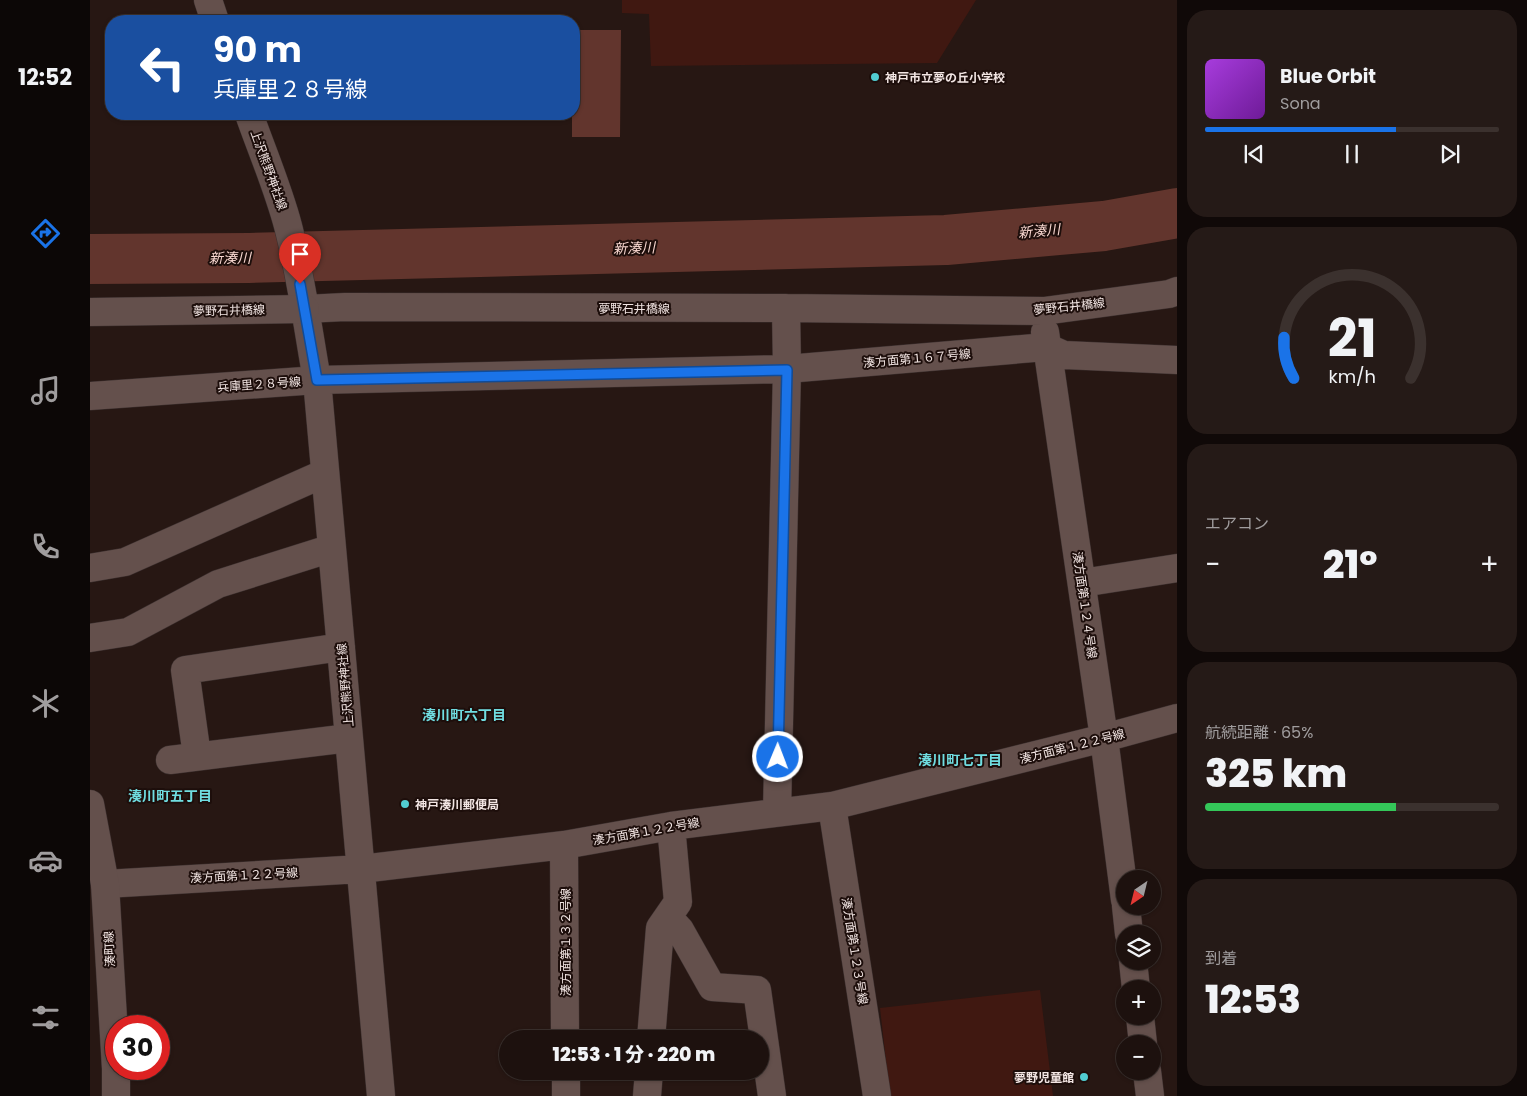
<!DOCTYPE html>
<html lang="ja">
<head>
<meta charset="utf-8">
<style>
  :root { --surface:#1d110e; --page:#251a17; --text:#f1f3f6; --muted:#a09d9e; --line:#3b312e; --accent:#1a73e8 }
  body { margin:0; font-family:Poppins,"Noto Sans JP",sans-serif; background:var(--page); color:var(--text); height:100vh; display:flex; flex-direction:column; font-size:19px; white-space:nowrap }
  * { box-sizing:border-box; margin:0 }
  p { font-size:16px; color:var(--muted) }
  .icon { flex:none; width:28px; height:28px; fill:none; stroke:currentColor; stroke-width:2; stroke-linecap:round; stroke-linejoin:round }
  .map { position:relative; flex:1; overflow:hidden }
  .details { display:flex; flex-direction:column; gap:10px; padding:10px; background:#100908; width:350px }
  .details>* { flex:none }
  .top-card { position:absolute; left:15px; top:15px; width:475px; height:105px; border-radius:20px; box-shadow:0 1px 4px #0004,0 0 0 1px var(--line); background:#1a4fa0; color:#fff; overflow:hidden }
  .needle { width:32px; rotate:215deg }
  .controls { position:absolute; left:1026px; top:870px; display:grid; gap:10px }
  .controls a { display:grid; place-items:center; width:45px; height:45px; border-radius:50%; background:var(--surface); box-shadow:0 1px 4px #0004,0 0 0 1px var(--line); font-size:25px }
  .speed { position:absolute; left:15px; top:1015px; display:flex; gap:10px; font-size:25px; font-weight:700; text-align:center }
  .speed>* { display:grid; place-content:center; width:65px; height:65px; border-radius:50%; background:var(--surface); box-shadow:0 1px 4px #0004,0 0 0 1px var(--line); line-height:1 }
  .speed .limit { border:8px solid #d22; background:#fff; color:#111 }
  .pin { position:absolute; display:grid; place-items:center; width:42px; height:42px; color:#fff; margin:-51px -21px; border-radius:50% 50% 50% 0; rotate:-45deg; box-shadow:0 0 5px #0007 }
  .pin .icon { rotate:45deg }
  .me { position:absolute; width:55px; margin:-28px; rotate:1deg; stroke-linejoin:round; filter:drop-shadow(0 0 4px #0008) }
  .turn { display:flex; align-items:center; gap:18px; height:105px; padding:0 25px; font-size:22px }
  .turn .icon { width:65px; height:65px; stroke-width:2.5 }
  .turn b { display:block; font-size:35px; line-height:42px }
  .big { font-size:38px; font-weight:800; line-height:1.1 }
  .details .tile { flex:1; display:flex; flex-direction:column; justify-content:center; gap:8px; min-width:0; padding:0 18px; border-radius:20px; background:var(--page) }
  .details .dial { align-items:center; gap:0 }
  .dial svg { height:130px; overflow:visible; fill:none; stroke:var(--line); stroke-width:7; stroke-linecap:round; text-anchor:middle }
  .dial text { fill:var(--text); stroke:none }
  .song { display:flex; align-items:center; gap:15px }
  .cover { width:60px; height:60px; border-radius:8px; background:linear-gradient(135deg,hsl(280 70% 55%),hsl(280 70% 35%)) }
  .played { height:5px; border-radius:2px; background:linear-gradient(90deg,var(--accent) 65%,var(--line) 65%) }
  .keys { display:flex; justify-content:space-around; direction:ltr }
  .heat { display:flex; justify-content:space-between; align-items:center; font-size:28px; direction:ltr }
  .charge { height:8px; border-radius:4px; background:linear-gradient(90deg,#34c759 65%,var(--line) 0) }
  .trip { position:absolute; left:409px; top:1030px; width:270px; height:50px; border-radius:25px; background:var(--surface); box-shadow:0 1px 4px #0004,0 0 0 1px var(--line); font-weight:800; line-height:50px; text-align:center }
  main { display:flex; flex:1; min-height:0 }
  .dock { display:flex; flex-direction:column; width:90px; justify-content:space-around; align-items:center; background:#0c0706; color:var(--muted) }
  .dock .icon { width:35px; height:35px }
  .dock .on { color:var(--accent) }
  .dock b { font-size:22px; color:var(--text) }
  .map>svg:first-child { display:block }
  .green { fill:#401811 }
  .water { fill:#62352d }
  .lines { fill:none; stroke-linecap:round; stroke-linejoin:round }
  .river { stroke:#62352d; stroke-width:50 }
  .minor-casing { stroke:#3c302f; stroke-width:29 }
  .tertiary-casing { stroke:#3c302f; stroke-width:29 }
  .minor { stroke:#64504c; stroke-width:28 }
  .tertiary { stroke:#64504c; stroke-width:28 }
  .route-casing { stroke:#114b97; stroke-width:12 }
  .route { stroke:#1a73e8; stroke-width:9 }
  .poi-dot { fill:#51ccd1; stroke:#1d0e0b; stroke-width:2 }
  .labels { text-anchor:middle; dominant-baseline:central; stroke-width:4; stroke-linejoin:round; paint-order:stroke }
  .poi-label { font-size:12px; font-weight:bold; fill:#f2e5e3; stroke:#1d0e0b; text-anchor:start }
  .street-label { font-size:12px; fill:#f2e5e3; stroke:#1d0e0b }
  .water-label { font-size:14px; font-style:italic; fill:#f8d7d0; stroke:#1d0e0b }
  .neighbourhood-label { font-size:14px; font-weight:bold; fill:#70dde1; stroke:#1d0e0b }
</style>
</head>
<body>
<main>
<nav class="dock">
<b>12:52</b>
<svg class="icon on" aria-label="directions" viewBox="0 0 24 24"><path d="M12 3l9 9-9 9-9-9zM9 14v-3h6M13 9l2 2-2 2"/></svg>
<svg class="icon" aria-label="music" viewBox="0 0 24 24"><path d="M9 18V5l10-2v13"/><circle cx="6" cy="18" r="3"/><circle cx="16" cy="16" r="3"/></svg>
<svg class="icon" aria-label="phone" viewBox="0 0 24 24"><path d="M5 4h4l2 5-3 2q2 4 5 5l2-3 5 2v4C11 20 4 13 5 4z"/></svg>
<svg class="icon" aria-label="climate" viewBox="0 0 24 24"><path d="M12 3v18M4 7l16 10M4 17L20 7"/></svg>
<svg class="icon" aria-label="car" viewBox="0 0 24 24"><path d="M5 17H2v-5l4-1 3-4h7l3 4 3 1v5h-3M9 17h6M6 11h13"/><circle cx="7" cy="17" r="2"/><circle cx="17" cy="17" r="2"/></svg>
<svg class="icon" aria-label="filters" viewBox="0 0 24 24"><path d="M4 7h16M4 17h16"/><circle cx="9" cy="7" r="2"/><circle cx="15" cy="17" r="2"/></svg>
</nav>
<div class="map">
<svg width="1087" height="1096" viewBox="0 0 1087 1096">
  <rect width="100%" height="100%" fill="#271713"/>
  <!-- green -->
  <path class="green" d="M532,0H886L847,63L561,66L559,14L532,13Z
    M950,990L963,1096H800L790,1008Z"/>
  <!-- water -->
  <path class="water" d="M484,30H531L530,137H482V114H484Z"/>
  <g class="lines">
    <!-- river -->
    <path class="river" d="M0,259L159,258L856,240L1014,226L1087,213"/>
    <defs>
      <path id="minor" d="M118,0L125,21
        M159,114C172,151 188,188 198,226C211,276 218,329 227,380L291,1096
        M215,309L255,307L696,308L954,311L1079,294L1087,291
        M955,332L1014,738L1035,900
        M0,396L227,380L697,369L956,347L974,355L1087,360
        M0,568L35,562L235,473
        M992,583L1087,568
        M0,638L38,632L128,584L242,548
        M107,756L95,670L251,647
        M80,760L259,738
        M742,806L787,1096
        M687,812L697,369L696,308
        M474,845L475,1039
        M15,884L271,869L474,845L581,826L742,806L1014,738L1087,718
        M1036,906L1039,934
        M578,917L590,930L622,987L667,990L682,1096
        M1043,961L1046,989
        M1050,1016L1053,1044
        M561,1039L570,928L588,902L581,826
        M476,1071V1096
        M1057,1071L1060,1096
        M557,1096L559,1071"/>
      <path id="tertiary" d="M0,312L215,309
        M0,804L15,884L26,1069V1096"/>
    </defs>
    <!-- minor casing -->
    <use href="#minor" class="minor-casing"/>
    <!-- tertiary casing -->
    <use href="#tertiary" class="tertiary-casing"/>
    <!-- minor -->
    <use href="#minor" class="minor"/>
    <!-- tertiary -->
    <use href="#tertiary" class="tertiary"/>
  </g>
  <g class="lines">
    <defs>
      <path id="route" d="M210,284L227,380L697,370L688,757"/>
    </defs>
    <!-- route casing -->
    <use href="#route" class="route-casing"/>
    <!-- route -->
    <use href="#route" class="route"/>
  </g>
  <!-- markers -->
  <g class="poi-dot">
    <circle cx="785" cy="77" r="5"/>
    <circle cx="315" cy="804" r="5"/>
    <circle cx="994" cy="1077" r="5"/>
  </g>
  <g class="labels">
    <!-- poi labels -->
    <g class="poi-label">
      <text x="795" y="77">神戸市立夢の丘小学校</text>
      <text x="325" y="804">神戸湊川郵便局</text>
      <text x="984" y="1077" text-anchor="end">夢野児童館</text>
    </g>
    <!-- street labels -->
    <g class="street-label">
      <text transform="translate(179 170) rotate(70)">上沢熊野神社線</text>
      <text transform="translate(979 306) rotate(-6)">夢野石井橋線</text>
      <text x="544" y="308">夢野石井橋線</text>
      <text transform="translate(139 310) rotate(-1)">夢野石井橋線</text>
      <text transform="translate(827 358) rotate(-5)">湊方面第１６７号線</text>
      <text transform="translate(169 384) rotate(-4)">兵庫里２８号線</text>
      <text transform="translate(995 605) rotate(82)">湊方面第１２４号線</text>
      <text transform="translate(255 685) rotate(-95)">上沢熊野神社線</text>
      <text transform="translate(982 746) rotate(-14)">湊方面第１２２号線</text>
      <text transform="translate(556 831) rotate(-10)">湊方面第１２２号線</text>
      <text transform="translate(154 875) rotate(-3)">湊方面第１２２号線</text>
      <text transform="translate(475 942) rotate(-90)">湊方面第１３２号線</text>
      <text transform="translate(19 949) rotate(-93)">湊町線</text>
      <text transform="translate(765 951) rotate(81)">湊方面第１２３号線</text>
    </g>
    <!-- water labels -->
    <g class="water-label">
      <text transform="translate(949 231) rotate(-5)">新湊川</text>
      <text transform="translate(544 248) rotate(-2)">新湊川</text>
      <text transform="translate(140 258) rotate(-1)">新湊川</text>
    </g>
    <!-- neighbourhood labels -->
    <g class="neighbourhood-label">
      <text x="374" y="715">湊川町六丁目</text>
      <text x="870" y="760">湊川町七丁目</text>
      <text x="80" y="796">湊川町五丁目</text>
    </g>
  </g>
</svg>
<div class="controls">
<a><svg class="needle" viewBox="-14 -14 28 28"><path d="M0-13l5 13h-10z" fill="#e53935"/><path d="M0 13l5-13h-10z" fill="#a09d9e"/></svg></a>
<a><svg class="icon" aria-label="layers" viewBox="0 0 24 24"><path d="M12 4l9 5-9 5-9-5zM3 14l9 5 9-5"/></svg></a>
<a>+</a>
<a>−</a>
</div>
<div class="speed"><div class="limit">30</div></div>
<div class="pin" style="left:210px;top:284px;background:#d93025"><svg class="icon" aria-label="arrive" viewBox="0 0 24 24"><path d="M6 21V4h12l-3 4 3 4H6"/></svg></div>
<svg class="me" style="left:688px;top:757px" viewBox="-20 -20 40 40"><circle r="17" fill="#1a73e8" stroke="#fff" stroke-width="3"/><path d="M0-11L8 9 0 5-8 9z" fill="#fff"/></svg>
<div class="trip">12:53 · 1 分 · 220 m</div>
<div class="top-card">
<div class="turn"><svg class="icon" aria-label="left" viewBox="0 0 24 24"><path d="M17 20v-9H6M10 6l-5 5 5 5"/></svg><div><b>90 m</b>兵庫里２８号線</div></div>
</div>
</div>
<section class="details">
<div class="tile">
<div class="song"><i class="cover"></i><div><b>Blue Orbit</b><p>Sona</p></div></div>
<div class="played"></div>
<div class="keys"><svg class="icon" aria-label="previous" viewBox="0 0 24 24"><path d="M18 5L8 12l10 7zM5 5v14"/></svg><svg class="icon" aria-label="pause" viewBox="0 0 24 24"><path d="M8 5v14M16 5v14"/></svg><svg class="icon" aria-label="next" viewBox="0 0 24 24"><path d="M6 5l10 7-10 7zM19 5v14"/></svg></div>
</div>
<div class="tile dial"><svg viewBox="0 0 100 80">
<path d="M14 69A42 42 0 1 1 86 69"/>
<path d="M14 69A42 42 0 0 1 8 44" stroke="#1a73e8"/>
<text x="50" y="56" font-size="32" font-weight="700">21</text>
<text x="50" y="72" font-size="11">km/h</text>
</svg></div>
<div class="tile"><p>エアコン</p>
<div class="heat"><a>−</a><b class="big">21°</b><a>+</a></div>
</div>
<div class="tile"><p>航続距離 · 65%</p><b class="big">325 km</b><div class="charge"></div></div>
<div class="tile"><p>到着</p><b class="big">12:53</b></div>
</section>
</main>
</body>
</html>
